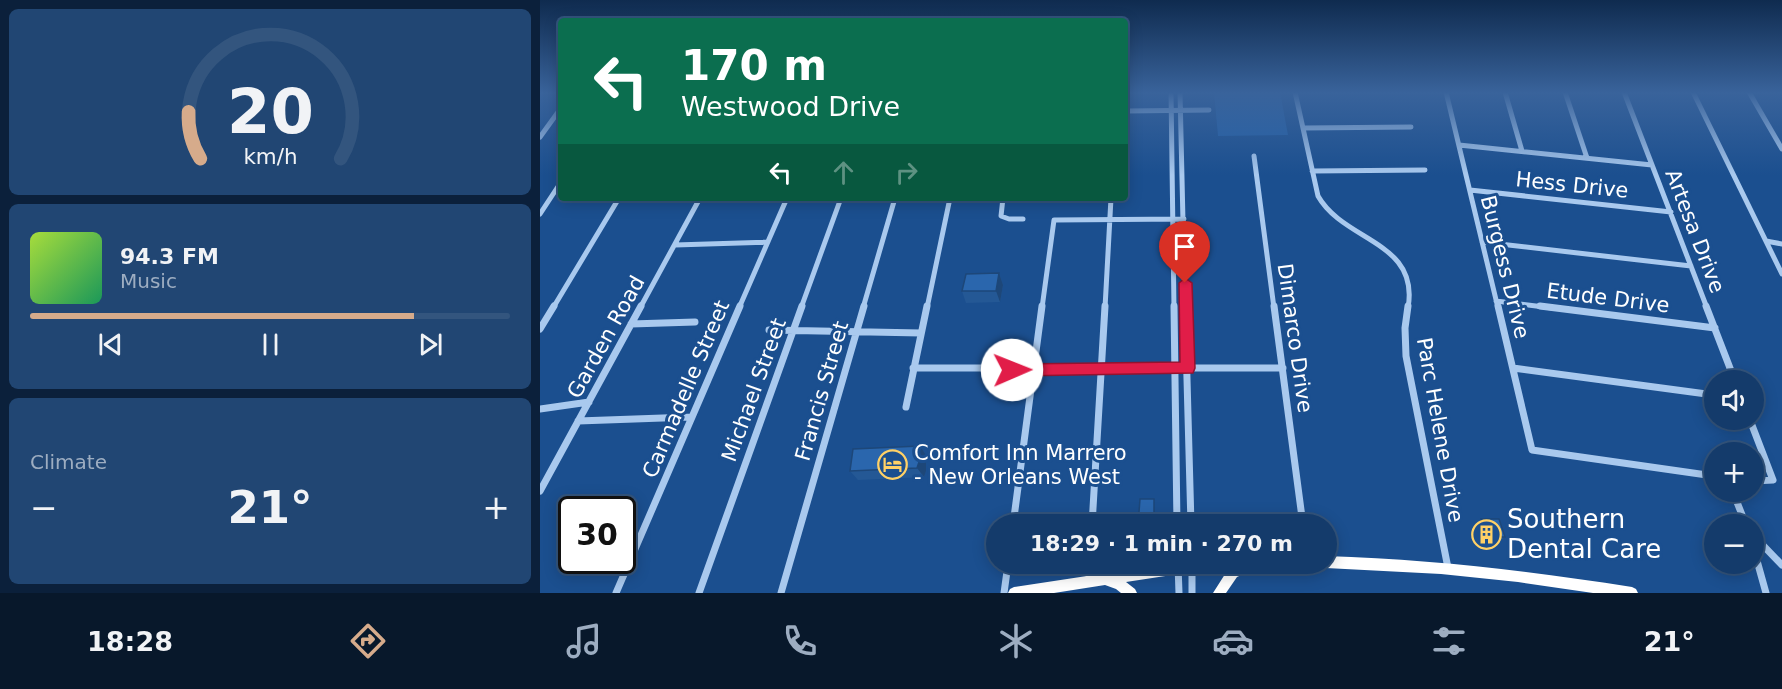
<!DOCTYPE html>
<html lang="en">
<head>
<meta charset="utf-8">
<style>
  :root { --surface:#143b6b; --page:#214673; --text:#f1f3f6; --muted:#9dadc1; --line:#33557e; --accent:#d6ab8b }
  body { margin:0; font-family:"DejaVu Sans",sans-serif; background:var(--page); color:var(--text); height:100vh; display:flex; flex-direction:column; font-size:22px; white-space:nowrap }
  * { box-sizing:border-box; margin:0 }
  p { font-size:20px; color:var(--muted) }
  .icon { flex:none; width:33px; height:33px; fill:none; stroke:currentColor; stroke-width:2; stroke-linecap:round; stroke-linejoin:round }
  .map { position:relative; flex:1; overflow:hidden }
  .sheet { display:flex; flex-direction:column; gap:9px; padding:9px; background:#0b203b; width:540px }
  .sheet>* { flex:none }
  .banner { position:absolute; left:18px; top:18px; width:570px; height:183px; border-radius:6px; box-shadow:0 3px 15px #0003,0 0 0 2px var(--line); background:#0b6e4f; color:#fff; overflow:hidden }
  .controls { position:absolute; left:1164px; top:370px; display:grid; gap:12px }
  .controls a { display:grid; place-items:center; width:60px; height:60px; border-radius:50%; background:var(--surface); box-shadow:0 3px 15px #0003,0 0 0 2px var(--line); font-size:30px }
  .speed { position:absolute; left:18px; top:496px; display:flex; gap:12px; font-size:30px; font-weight:700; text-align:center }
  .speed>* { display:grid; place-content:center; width:78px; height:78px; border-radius:50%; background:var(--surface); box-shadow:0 3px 15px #0003,0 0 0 2px var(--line); line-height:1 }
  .speed .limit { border:3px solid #111; border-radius:9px; background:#fff; color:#111 }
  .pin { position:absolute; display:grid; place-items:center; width:51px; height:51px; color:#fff; margin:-62px -26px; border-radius:50% 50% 50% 0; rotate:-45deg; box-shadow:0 0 6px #0007 }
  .pin .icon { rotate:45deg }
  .me { position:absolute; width:66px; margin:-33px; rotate:89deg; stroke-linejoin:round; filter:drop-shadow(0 0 4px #0008) }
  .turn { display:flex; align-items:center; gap:21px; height:126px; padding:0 24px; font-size:27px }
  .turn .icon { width:78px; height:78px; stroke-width:2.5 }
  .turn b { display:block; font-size:42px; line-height:51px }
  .lanes { display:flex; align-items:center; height:57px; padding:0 24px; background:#0003; justify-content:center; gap:30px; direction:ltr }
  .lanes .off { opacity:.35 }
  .big { font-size:45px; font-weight:600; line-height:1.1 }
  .sheet .widget { flex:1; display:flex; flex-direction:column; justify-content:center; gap:9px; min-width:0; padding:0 21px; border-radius:9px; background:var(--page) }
  .sheet .dial { align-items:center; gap:0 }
  .dial svg { height:156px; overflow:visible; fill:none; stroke:var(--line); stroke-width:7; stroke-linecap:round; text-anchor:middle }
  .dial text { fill:var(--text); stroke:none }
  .song { display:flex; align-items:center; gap:18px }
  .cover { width:72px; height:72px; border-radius:9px; background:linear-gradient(135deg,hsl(80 70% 55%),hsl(150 70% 35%)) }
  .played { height:6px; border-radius:3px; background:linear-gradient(90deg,var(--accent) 80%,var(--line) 80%) }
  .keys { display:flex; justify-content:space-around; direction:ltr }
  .heat { display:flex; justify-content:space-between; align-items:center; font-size:33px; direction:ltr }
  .trip { position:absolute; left:446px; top:514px; width:351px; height:60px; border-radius:30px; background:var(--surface); box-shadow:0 3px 15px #0003,0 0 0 2px var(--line); font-weight:600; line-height:60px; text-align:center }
  .tabs { display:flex; height:96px; justify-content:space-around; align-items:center; background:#08182b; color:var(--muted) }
  .tabs .icon { width:42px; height:42px }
  .tabs .current { color:var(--accent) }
  .tabs b { font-size:27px; color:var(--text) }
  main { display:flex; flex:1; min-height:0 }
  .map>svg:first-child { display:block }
  .green { fill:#2461a8 }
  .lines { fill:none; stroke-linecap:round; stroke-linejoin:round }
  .minor-far1 { stroke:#a9c9ee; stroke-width:5 }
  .minor { stroke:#a9c9ee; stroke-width:7 }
  .highway { fill:#fff; fill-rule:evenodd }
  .wall { fill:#245895 }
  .shaded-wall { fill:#1d4779 }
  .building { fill:#2a66ad; stroke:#1d4779; stroke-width:1.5 }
  .route { fill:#e11d48; stroke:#92132f; stroke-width:1.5 }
  .labels { text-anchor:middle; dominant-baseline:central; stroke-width:6; stroke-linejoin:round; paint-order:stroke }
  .street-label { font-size:21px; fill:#fff; stroke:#1b4f8f }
  .poi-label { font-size:21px; fill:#fff; stroke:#1b4f8f; text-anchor:start }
  .near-poi-label { font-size:26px; fill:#fff; stroke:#1b4f8f; text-anchor:start }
</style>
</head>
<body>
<main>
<section class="sheet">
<div class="widget dial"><svg viewBox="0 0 100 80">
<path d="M14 69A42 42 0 1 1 86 69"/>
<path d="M14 69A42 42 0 0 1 8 45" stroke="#d6ab8b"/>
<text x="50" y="56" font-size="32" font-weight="700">20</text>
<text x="50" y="72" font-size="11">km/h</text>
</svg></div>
<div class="widget">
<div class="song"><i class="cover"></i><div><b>94.3 FM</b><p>Music</p></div></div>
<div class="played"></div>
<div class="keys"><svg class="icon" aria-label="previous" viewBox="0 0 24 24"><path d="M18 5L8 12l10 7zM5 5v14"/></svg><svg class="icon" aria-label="pause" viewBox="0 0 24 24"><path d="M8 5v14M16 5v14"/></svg><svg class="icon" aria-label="next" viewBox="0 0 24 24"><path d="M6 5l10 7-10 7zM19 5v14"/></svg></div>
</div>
<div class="widget"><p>Climate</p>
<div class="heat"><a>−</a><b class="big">21°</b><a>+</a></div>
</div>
</section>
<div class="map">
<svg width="1242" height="593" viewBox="0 0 1242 593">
  <rect width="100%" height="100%" fill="#1b4f8f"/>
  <!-- green -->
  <path class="green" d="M674,92H740L748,135L678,136Z"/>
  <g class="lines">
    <!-- minor-far1 -->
    <path class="minor-far1" d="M631,92L634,308
      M640,92L645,308
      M755,92L778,196C804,242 880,241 868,308
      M906,92L958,308
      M965,92L982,151
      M1025,92L1047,158
      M1084,92L1167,308
      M1153,92L1242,274
      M1209,92L1242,149
      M585,111L669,110
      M763,128L871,127
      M0,137L21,108
      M919,145L1112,165
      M714,156L734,308
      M772,171L885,170
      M930,190L1131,212
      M463,198L461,216L469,219H483
      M0,214L21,182
      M1226,241L1242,244
      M942,242L1151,266
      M135,245L228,242
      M956,301L1012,308
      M13,308L79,198
      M100,308L160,198
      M199,308L247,198
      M261,308L301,198
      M323,308L355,198
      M387,308L410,198
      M502,308L514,220L644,219
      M565,308L571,198"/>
    <!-- minor -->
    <path class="minor" d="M634,306L637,525
      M645,306L651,525
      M734,306L763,525
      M868,306L865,328L866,356L908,568
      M958,306L992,450L1174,476
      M1000,306L1175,328
      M1166,306L1195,381
      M91,324L155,322
      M0,329L14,306
      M229,330L381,333
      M373,368H743
      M973,368L1174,395
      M366,407L387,306
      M0,409L49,402
      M1210,420L1233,480L1214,481
      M38,421L151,417
      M0,491L101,306
      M1193,492L1206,525
      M473,525L502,306
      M552,525L565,306
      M1214,536L1242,565
      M1214,550L1226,593
      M638,564L639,593
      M652,564V593
      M549,580L550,564
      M76,593L200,306
      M159,593L262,306
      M241,593L324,306
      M464,593L468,564"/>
    <!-- highway -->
    <path class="highway" d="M786,556C889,559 990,571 1092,587L1096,589L1098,593H1053L978,582L901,574L786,568L782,566L781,564H786Z
      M626,564H718L716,568L697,577L686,593H673L687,571L632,575L586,582L595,589L597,593H581L576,589L565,585L514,593H468L470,589L474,587Z"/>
  </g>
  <!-- wall -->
  <path class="wall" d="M459,273L463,285L460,302L426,303L422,291Z
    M380,446L386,455V471L384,477L318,480L310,471Z
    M941,519L965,537L957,543H956L953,545L939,542L934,525Z"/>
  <!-- shaded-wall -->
  <path class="shaded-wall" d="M459,273L463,285L460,302L456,291Z
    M380,446L386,455V471L384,477L377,468Z"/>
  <!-- building -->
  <path class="building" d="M459,273L456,291H422L426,274Z
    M380,446L379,462L377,468L310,471L313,449Z
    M600,499H614V525H598Z
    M941,519H959L965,537H960V539L946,536Z"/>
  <!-- sky -->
  <linearGradient id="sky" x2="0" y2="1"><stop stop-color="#0f2b4f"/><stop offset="0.53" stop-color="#39639b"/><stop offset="1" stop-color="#39639b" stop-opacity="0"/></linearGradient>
  <rect width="1242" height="175" fill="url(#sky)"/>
  <!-- route -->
  <path class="route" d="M645,278L652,283L655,368L653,373L472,376L467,374L465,370L467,365L472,364L640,362L639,283Z"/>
  <!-- icons -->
  <defs>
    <symbol id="hotel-ring" viewBox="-11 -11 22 22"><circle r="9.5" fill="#1b4f8f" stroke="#ffd166" stroke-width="1.5"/><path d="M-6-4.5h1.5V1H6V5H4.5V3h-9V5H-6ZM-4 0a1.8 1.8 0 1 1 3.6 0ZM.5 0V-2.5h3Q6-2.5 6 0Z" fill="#ffd166"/></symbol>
    <symbol id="building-ring" viewBox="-11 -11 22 22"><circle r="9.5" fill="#1b4f8f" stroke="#ffd166" stroke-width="1.5"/><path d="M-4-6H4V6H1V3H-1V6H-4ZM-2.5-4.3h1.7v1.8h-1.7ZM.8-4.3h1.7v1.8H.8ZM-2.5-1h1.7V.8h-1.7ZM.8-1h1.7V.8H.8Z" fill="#ffd166"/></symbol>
  </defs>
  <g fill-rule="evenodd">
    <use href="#hotel-ring" x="336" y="448" width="33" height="33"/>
    <use href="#building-ring" x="930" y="518" width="33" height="33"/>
  </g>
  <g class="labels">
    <!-- street labels -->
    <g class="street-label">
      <text transform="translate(1032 185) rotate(6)">Hess Drive</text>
      <text transform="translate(1155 231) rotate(69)">Artesa Drive</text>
      <text transform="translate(965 267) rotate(76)">Burgess Drive</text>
      <text transform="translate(1068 298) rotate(7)">Etude Drive</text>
      <text transform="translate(66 337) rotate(-61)">Garden Road</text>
      <text transform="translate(755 338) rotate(82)">Dimarco Drive</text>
      <text transform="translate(146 389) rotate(-67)">Carmadelle Street</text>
      <text transform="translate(214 390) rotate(-70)">Michael Street</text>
      <text transform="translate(282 391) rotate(-74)">Francis Street</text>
      <text transform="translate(900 430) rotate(80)">Parc Helene Drive</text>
    </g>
    <!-- poi labels -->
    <g class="poi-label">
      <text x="374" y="453">Comfort Inn Marrero<tspan x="374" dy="24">- New Orleans West</tspan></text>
    </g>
    <!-- near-poi labels -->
    <g class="near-poi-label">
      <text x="967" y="519">Southern<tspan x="967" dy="30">Dental Care</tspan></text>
    </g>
  </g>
</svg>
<div class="controls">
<a><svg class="icon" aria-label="sound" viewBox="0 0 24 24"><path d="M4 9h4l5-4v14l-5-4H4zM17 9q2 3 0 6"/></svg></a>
<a>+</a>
<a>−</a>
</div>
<div class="speed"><div class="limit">30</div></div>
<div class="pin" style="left:645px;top:283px;background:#d93025"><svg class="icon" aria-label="arrive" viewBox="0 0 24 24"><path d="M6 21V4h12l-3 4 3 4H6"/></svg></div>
<svg class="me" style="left:472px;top:370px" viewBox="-20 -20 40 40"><circle r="19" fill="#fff"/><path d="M0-13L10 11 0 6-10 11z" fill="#e11d48"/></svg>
<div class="trip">18:29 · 1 min · 270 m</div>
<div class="banner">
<div class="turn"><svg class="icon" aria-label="left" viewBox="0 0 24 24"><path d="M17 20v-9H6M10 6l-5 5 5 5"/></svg><div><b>170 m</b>Westwood Drive</div></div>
<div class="lanes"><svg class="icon" aria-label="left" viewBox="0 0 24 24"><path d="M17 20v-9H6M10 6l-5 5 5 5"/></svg><svg class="icon off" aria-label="ahead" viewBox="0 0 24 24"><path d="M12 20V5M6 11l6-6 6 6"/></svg><svg class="icon off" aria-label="right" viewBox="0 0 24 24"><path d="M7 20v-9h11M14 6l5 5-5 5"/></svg></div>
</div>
</div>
</main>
<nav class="tabs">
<b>18:28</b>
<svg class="icon current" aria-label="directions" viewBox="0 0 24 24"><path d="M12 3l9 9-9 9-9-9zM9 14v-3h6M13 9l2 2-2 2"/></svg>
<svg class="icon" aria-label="music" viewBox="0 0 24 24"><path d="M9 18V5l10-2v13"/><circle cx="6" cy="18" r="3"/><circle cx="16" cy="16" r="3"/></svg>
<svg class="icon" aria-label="phone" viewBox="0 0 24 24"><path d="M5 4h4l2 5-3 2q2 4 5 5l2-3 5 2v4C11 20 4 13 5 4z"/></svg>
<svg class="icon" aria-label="climate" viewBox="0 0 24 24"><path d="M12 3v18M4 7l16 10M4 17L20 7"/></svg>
<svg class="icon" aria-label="car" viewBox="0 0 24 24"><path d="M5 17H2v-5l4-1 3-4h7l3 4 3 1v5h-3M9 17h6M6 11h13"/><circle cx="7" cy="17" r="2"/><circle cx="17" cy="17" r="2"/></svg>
<svg class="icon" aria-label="filters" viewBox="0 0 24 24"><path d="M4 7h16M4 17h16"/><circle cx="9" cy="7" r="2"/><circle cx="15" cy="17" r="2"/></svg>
<b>21°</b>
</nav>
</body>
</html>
